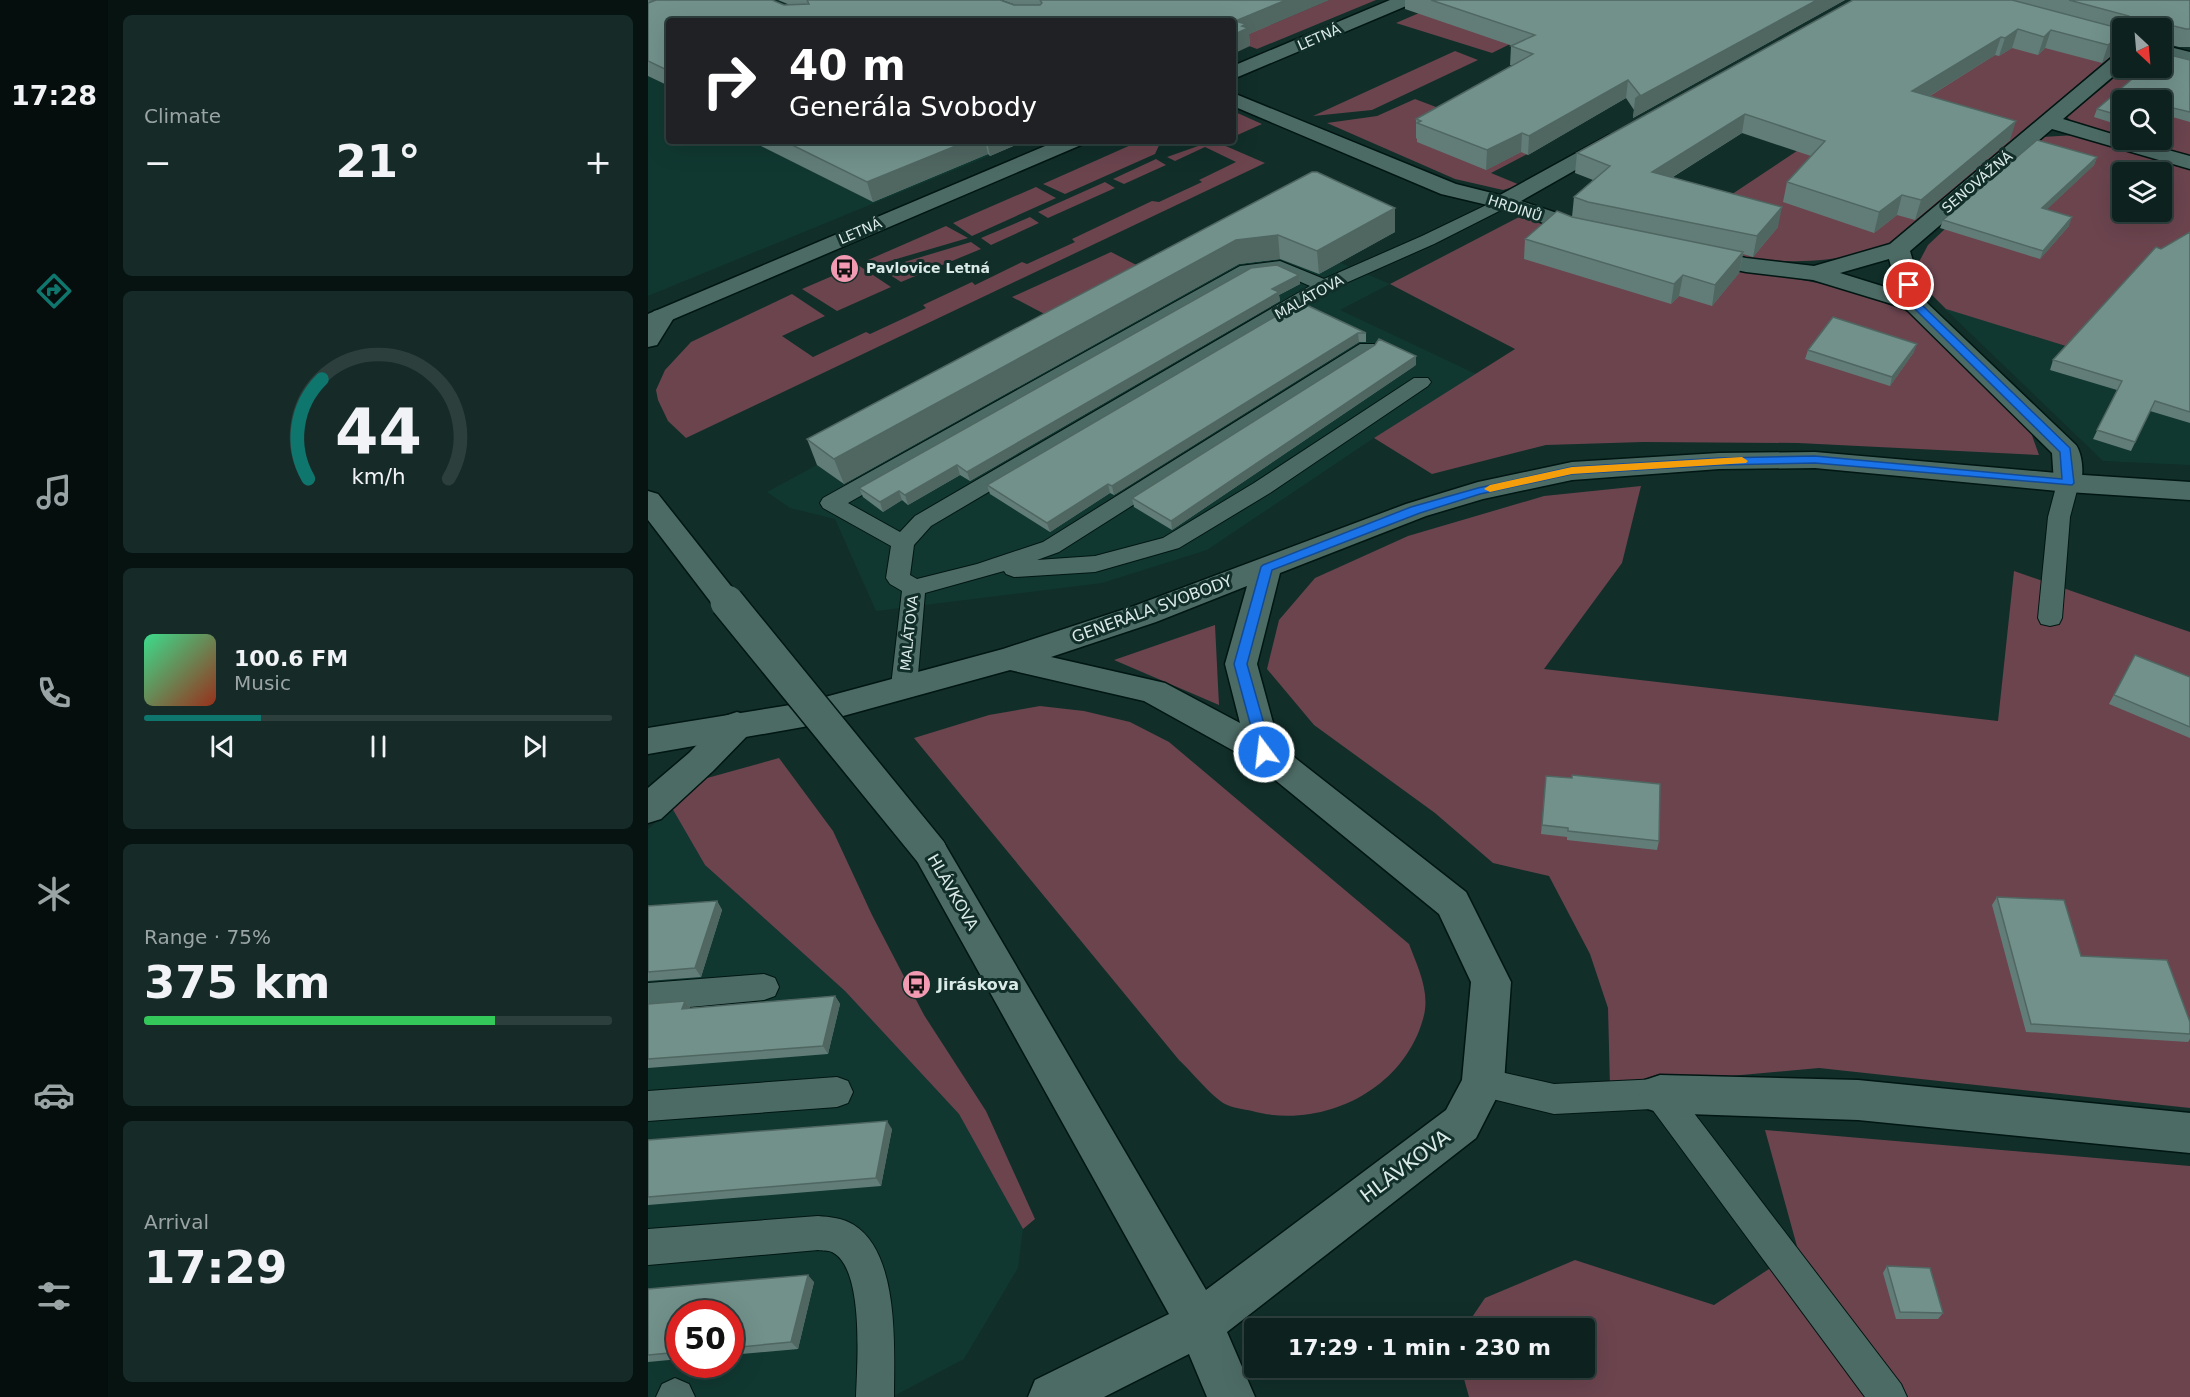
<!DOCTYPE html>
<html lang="en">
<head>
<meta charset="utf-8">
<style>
  :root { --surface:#0d221f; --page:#162a28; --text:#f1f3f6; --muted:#9aa4a4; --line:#2d3f3d; --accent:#0f766e }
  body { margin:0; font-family:"DejaVu Sans",sans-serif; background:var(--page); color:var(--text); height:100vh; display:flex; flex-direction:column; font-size:22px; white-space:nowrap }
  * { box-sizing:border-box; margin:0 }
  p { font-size:20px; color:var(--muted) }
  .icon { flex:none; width:33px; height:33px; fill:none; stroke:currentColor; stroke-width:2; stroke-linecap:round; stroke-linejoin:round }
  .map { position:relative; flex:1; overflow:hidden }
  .details { display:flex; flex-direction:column; gap:15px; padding:15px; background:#071311; width:540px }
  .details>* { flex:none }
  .guide { position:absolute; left:18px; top:18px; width:570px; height:126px; border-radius:6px; box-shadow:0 6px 24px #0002,0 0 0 2px var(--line); background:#202124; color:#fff; overflow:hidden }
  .needle { width:39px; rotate:154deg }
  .fabs { position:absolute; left:1464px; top:18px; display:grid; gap:12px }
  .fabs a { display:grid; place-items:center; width:60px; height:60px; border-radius:6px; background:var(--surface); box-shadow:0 6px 24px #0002,0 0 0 2px var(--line); font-size:30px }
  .speed { position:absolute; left:18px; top:1300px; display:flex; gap:12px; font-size:30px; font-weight:700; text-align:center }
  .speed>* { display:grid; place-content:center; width:78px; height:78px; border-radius:50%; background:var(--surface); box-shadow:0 6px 24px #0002,0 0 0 2px var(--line); line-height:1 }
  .speed .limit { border:9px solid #d22; background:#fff; color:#111 }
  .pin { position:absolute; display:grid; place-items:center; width:51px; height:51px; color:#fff; margin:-26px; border:3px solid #fff; border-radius:50%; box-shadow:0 2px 6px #0007 }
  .me { position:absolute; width:66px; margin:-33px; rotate:345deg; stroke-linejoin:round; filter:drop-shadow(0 0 4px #0008) }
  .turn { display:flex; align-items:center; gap:21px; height:126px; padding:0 24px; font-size:27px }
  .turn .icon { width:78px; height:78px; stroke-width:2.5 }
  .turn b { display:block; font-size:42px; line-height:51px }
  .big { font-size:45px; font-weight:700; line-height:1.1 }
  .details .card { flex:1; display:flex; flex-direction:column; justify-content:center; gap:9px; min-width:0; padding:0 21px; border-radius:9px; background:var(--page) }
  .details .dial { align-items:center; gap:0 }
  .dial svg { height:156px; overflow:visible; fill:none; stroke:var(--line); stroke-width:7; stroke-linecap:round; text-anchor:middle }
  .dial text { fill:var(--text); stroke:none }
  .song { display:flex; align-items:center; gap:18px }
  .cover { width:72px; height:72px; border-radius:9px; background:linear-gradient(135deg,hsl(150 70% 55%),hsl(10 70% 35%)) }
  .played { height:6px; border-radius:3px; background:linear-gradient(90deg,var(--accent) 25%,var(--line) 25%) }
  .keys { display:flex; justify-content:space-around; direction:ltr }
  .heat { display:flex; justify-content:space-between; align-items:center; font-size:33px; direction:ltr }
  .charge { height:9px; border-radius:4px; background:linear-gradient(90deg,#34c759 75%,var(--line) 0) }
  .trip { position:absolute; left:596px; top:1318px; width:351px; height:60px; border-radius:6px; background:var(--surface); box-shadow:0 6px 24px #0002,0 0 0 2px var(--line); font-weight:700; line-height:60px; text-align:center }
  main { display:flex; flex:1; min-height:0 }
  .menu { display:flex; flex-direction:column; width:108px; justify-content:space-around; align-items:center; background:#050e0c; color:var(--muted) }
  .menu .icon { width:42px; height:42px }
  .menu .on { color:var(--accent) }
  .menu b { font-size:27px; color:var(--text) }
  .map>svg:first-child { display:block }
  .built { fill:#103831; fill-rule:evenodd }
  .green { fill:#6b444e; fill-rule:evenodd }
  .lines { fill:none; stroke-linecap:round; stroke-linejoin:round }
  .service-casing { stroke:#001612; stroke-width:2 }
  .minor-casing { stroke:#001612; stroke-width:3 }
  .tertiary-casing { stroke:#001612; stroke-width:3 }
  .secondary-casing { stroke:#001612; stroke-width:3 }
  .service { fill:#4d6b65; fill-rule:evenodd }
  .minor { fill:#4d6b65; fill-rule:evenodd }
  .tertiary { fill:#4d6b65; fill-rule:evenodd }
  .secondary { fill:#4d6b65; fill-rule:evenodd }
  .minor-bridge-casing { stroke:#001612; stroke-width:36; stroke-linecap:butt }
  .minor-bridge { stroke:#4d6b65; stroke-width:33 }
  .wall { fill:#627d78 }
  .shaded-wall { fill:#506661 }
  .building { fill:#72918b; stroke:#506661; stroke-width:1.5 }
  .route { fill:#1a73e8; stroke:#114b97; stroke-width:1.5 }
  .slow { fill:#f59e0b }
  .labels { text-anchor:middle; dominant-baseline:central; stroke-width:6; stroke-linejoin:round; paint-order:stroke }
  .far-street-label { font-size:14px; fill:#daeae7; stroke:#112e29 }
  .far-poi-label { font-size:14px; font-weight:bold; fill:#daeae7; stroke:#112e29; text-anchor:start }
  .street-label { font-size:16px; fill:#daeae7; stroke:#112e29 }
  .poi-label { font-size:16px; font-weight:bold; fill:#daeae7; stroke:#112e29; text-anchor:start }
  .near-street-label { font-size:20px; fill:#daeae7; stroke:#112e29 }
</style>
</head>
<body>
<main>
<nav class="menu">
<b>17:28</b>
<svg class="icon on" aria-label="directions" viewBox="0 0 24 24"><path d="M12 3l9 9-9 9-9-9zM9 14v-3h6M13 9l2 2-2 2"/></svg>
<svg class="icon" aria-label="music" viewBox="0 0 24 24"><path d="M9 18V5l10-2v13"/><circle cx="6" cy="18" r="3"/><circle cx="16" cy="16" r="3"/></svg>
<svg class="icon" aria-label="phone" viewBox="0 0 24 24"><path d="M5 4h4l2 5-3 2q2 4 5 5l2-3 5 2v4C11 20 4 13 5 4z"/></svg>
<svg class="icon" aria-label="climate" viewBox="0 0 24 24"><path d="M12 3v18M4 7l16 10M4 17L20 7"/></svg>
<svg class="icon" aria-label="car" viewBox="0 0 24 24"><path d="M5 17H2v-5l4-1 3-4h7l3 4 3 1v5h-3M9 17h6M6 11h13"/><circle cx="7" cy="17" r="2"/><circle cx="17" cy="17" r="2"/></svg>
<svg class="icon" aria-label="filters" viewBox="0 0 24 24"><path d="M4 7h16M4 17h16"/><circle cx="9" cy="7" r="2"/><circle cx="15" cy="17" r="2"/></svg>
</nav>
<section class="details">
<div class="card"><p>Climate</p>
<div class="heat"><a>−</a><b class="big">21°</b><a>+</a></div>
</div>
<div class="card dial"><svg viewBox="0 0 100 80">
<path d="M14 69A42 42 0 1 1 86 69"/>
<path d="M14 69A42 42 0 0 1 21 18" stroke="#0f766e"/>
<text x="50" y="56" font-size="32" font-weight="700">44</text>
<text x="50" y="72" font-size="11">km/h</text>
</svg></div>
<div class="card">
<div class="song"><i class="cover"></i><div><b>100.6 FM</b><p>Music</p></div></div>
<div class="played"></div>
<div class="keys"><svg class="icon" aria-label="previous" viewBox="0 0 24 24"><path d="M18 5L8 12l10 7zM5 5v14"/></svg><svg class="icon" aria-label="pause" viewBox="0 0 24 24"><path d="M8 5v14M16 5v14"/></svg><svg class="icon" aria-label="next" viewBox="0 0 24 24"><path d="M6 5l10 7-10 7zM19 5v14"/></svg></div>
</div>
<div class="card"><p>Range · 75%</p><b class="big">375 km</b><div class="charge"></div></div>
<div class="card"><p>Arrival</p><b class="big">17:29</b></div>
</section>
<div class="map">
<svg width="1542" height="1397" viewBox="0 0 1542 1397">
  <rect width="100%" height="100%" fill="#112e29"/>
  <!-- built -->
  <path class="built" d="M0,42L21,52V141H377L0,296Z
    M612,229L742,284L692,310L828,374L726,438L559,550L454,583L228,611L187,519L142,508L119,492L565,250Z
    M1542,269V465L1455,461L1296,308L1421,347Z
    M24,808L57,865L197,991L311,1114L375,1229L370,1268L316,1359L244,1397H0V829ZM32,1314H82V1365H32Z"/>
  <!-- green -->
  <path class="green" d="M681,0H728L609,49L585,40V21L622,25Z
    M801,0H952L844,53L748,23Z
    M1241,0L1472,49L1239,245C1157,275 1093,257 1012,242L1167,139Z
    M807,51L830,60L724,110L665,116Z
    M1542,62V158L1480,140H1514V100H1474V138L1425,123L1419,117L1478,68H1514Z
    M767,99L893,147L843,173L872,185L855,190L807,179L679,123L729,116Z
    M585,111L614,124L585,137Z
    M1428,135L1542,168V270L1421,347L1298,309L1264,275L1280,245L1394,137ZM1474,172H1514V212H1474Z
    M492,141H513L507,154L417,194L395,184Z
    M573,144L617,163L38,438L20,421L10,400L8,390L17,370L43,342L144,294L177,316L134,336L165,357L218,332L222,334L278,308L275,305L324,282L327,285L374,262L379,264L427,242L424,239L504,201L511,202L554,182L551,180L588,162L557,147L527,161L519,157L553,145Z
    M508,159L518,165L476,184L465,179Z
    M457,182L467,188L400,218L390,212Z
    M388,187L408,198L324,236L305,223Z
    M382,217L391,223L343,245L333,238Z
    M871,217L996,249L1200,289L1270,316L1381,427L1391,455L1150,443L995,442L898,445L784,474L726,438L867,349L742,284Z
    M298,226L320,238L228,265L220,260Z
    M323,242L333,249L253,282L233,269Z
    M463,252L506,274L406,319L364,297Z
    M210,265L243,287L189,311L154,289Z
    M993,486L974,563L896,669L1350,721L1366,571L1542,632V1108L1171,1068L962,1087L960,1008L942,954L901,876L845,863L787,813L666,725L619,669L631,620L667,578L760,536L896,496Z
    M567,625L571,705L466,660Z
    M392,706L436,711L482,722L521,742L761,944C770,968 783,993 775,1019C755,1091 673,1130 604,1111C596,1109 584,1108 577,1104C564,1097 543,1071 531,1060L266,738L341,715Z
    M131,758L185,831L224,915L276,1015L338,1111L387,1219L375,1229L311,1114L197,991L57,865L24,808L52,780Z
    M1117,1130L1542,1166V1397H821L813,1368H936V1329H816L837,1298L927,1260L1066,1305L1150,1250Z"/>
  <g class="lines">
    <defs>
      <path id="service" d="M855,197L863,202L861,206L786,244L682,290L283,526L266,545L262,575L269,579L329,564L395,542L712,344H726L729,348L726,352L411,552L389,560L447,556L515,538L606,483L766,378H780L783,382L780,386L622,493L531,548L447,572L366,577L358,574L356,571L277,593L269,686L265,692L256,695L247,692L243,686L254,591L242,584L238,578L243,546L175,508L172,503L175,498L592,266L632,261L676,279L774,236ZM630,272L662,286L267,516L252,532L200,503L603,275Z
        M1420,476L1428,478L1431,483L1422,517L1414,618L1411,624L1402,626L1393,624L1390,618L1400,517L1409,483L1412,478Z
        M116,974L127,978L131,987L127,996L116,1000L0,1011V983Z
        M835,1068L906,1084L1012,1079L1023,1083L1253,1384L1259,1397H1217L1004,1109L906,1114L824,1094L819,1083L824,1072Z
        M189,1077L200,1081L205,1092L200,1103L189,1107L0,1121V1091Z
        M170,1216C182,1217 195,1218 206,1225C252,1254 246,1349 246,1397H208C209,1366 217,1268 184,1252C180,1250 174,1251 170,1250L0,1265V1229Z
        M27,1378L41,1384L47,1397H8L14,1384Z"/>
      <path id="minor" d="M1514,45L1542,52V64L1514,56Z
        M1474,53L1475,68L1415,119L1474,137V140H1484L1542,156V169L1404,129L1262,251L1277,301L1428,445C1435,455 1437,479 1430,489L1420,492L1410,489L1406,483L1404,453L1257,308L1165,280L1098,272L1041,260L1038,255L1041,250L1049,248L1098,258L1166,266L1242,244L1467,55ZM1241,259L1250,291L1192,273Z
        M585,93L808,184L852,195L961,135H975L978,139L975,143L873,201L951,227L954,232L951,237L943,239L848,207L793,194L585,106Z
        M15,309L24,311L27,316L9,345L0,347V320L6,311Z
        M0,491L10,494L90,595L94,602L90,609L79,613L68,609L0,520Z
        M89,712L101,716L106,725L101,734L65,771L13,819L0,823V788L41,753L77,716Z
        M616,739L628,743L818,892L863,982L856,1083L828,1138L579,1332L607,1397H559L541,1354L456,1397H380L387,1380L521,1314L269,861L264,851L269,841L282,836L295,841L558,1290L798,1110L814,1080L823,982L791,914L604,761L599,752L604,743Z
        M1012,1075L1210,1080L1542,1113V1153L1210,1120L1012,1113L997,1108L991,1094L997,1080Z"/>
      <path id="tertiary" d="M742,0H766L763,4L585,79V66Z
        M409,141H436L433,145L0,330V314Z"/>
      <path id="secondary" d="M1167,452L1420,474L1542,482V500L1420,492L1167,468L1071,469L924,480L835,499L778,516L632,573L609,664L633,752L628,761L616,765L604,761L496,701L362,670L155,727L0,754V728L155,703L355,649L486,606L758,504L830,482L924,462L1071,453ZM599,586L577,664L592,723L517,683L403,657L508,622Z"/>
    </defs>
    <!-- service casing -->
    <use href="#service" class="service-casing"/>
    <!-- minor casing -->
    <use href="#minor" class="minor-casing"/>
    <!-- tertiary casing -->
    <use href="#tertiary" class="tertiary-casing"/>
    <!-- secondary casing -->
    <use href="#secondary" class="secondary-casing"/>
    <!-- service -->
    <use href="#service" class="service"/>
    <!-- minor -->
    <use href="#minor" class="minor"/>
    <!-- tertiary -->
    <use href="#tertiary" class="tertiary"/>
    <!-- secondary -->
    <use href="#secondary" class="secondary"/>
    <defs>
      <path id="minor-bridge" d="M79,602L282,851"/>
    </defs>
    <!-- minor-bridge casing -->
    <use href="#minor-bridge" class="minor-bridge-casing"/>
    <!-- minor-bridge -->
    <use href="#minor-bridge" class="minor-bridge"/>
  </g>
  <!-- wall -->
  <path class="wall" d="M0,0L136,5H142L130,0H352L368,5L354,0H681L601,34L602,46L21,21V86L0,76Z
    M757,0H1197L985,118L986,110L978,98L880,155L873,152L838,170L769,142V139L768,138V119L865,65H862L863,46H865L757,9Z
    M1205,0H1542V47H1531L1515,43L1514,44V28H1474V52L1466,53L1454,63L1397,48L1390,55L1364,48L1351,56L1347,55L1282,96L1362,140L1267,220L1249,215L1226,233L1135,202L1139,182L1163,156L1094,133L1025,177L1130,227L1105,257L1095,254L1091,273L1064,306L1031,296L1023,304L876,259L877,239L924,217L926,197L945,180L927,173L929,153Z
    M1542,60V122L1514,114L1474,100V126L1446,117L1449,109Z
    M103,141H377L342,156L340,154L225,202Z
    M1449,157L1446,165L1398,210L1421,226L1392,259L1292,228L1295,220Z
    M664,172L747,208V232L671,274L632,259L591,264L196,484L169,465L159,439Z
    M1542,232V423L1502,411L1483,451L1445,439L1469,390L1402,370L1405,360L1513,249Z
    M651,275L652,284L631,295L632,301L322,481L312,475L260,505L254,500L235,512L215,497L211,488Z
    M652,302L718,333V342H711L466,495L462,493L402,532L342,494L339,485Z
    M1160,350L1266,352L1242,386L1157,359Z
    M768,365L524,530L486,507L484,498Z
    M1487,655L1542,677V738L1461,704Z
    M898,776L1011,841L1009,850L919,840V837L893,834Z
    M1349,897L1433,956L1542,1022V1039L1540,1042L1378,1032L1344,905Z
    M69,901L74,910L53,977L0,981V906Z
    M187,996L192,1004L180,1054L0,1068V1004L37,1001L42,1008Z
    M244,1129L233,1186L0,1205V1140Z
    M1239,1266L1295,1313L1290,1319H1248L1235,1273Z
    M166,1282L150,1349L82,1355V1314H32V1359L0,1362V1289Z"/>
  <!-- shaded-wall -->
  <path class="shaded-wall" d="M638,0H681L601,34L602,46L585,54V35L587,21Z
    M1169,0H1197L985,118L987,99Z
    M1522,25L1515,43L1514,44L1519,29Z
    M1370,29L1364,48L1351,56L1357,38Z
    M1403,30L1397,48L1390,55L1396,37Z
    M1472,35H1474V52L1466,53L1454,63L1460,45Z
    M1353,37L1347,55L1259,110L1264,91Z
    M980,80L978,98L880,155L881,136Z
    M1097,114L1094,133L1002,191L1004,172Z
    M1368,121L1362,140L1267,220L1273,200Z
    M874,133L873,152L838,170L839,150Z
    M320,141H337L340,154L225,202L219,182Z
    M339,141H377L342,156Z
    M1449,157L1446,165L1391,217L1394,208Z
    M1254,195L1249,215L1226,233L1231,212Z
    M1134,207L1130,227L1105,257L1109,236Z
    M747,208V232L671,274L669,251Z
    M1424,217L1421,226L1392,259L1395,251Z
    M630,235L632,259L591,264L196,484L186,459L588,240Z
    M1095,252L1091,273L1064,306L1067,285Z
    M651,275L652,284L631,295L632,301L322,481L319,472L624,289Z
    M1035,275L1031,296L1023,304L1026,284Z
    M710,333L711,342L466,495L464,486Z
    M1269,344L1266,352L1242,386L1244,377Z
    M768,356V365L524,530L523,521Z
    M309,465L312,475L260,505L257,495Z
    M460,484L462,493L402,532L399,523Z
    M251,491L254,500L235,512L232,502Z
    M69,901L74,910L53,977L47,968Z
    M187,996L192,1004L180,1054L175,1046Z
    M37,1001L43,1009H34Z
    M239,1121L244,1129L233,1186L228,1178Z
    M160,1275L166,1282L150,1349L143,1342Z"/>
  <!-- building -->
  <path class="building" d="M8,0H124L136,5L161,4L159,0H352L366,5H392L394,3L392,0H638L587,21L598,24L594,26L600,28L585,35V21H21V71L0,61V3Z
    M783,0H1169L987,99L992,95L980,80L881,136L874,133L839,150L769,123L773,121L768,119L885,54L863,46L887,35Z
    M1205,0H1364L1474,29V35H1472L1460,45L1403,30L1396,37L1370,29L1357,38L1353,37L1264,91L1368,121L1273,200L1254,195L1231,212L1139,182L1177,141L1097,114L1004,172L1134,207L1109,236L940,202L926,197L962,166L929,153Z
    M1421,0H1542V29H1538L1522,25L1519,29L1482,28H1483L1481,16Z
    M1514,53L1542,60V112L1517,106L1514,110V100H1474V116L1449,109L1497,68H1514Z
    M1389,140L1449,157L1394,208L1424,217L1395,251L1295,220Z
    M136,141H320L219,182Z
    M664,172H669L747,208L669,251L630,235L588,240L186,459L159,439Z
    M909,211L924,217L1095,252L1067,285L1035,275L1026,284L877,239Z
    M1542,232V412L1507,401L1487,442L1449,430L1474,381L1405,360L1508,247L1513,249Z
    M629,265L651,275L624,289L631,292L319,472L309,465L257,495L251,491L232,502L211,488L603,268Z
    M652,302L718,333H710L464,486L460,484L399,523L339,485Z
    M1185,317L1269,344L1244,377L1160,350Z
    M731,339L768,356L523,521L484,498L727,345Z
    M1487,655L1542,677V727L1466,695Z
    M924,775L1012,784L1011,841L920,831V828L894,825L898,776L924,778Z
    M1349,897L1416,900L1433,956L1519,960L1542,1022V1034L1383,1024Z
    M69,901L47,968L0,972V906Z
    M187,996L175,1046L0,1059V1004L37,1001L34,1009Z
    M239,1121L228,1178L0,1197V1140Z
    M1239,1266L1282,1268L1295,1313L1252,1312Z
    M160,1275L143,1342L82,1348V1314H32V1352L0,1355V1289Z"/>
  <!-- route -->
  <path class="route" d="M1261,282L1266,285L1271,302L1422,448L1426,483L1424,485L1167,463L1071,465L924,474L832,494L772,513L624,570L599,664L624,752L616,757L611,756L586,664L613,567L615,565L763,507L830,488L924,467L1071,458L1167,456L1414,479L1412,452L1263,305L1256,285Z"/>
  <!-- slow -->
  <path class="slow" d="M1094,457L1100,461L1098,463L924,474L842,492L836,489L842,485L924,467Z"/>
  <!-- icons -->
  <defs>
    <symbol id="bus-disc" viewBox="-11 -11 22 22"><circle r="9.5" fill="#f19ab1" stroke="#112e29"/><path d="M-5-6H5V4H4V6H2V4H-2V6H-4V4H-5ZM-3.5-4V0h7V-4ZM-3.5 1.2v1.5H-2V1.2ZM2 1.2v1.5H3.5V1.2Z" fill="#111"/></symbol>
  </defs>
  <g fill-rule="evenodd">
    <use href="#bus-disc" x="180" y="252" width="33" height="33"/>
    <use href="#bus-disc" x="252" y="968" width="33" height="33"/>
  </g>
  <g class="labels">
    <!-- far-street labels -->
    <g class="far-street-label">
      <text transform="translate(671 37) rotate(-24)">LETNÁ</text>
      <text transform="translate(1329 182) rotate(-40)">SENOVÁŽNÁ</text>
      <text transform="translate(867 208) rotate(18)">HRDINŮ</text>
      <text transform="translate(212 231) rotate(-23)">LETNÁ</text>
      <text transform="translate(661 297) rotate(-29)">MALÁTOVA</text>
      <text transform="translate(261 633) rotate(-84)">MALÁTOVA</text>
    </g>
    <!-- far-poi labels -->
    <g class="far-poi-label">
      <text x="218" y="268">Pavlovice Letná</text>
    </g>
    <!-- street labels -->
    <g class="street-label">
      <text transform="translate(504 609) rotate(-20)">GENERÁLA SVOBODY</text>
      <text transform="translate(305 892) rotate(60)">HLÁVKOVA</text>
    </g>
    <!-- poi labels -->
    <g class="poi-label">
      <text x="289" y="984">Jiráskova</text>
    </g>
    <!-- near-street labels -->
    <g class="near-street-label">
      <text transform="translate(757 1166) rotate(-37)">HLÁVKOVA</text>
    </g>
  </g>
</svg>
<div class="fabs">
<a><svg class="needle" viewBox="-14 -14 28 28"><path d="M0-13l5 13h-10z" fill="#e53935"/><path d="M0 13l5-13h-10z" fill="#9aa4a4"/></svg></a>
<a><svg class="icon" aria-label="search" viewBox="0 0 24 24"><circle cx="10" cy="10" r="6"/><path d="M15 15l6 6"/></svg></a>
<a><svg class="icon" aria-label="layers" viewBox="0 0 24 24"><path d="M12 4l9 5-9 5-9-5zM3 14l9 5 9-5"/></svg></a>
</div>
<div class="speed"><div class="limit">50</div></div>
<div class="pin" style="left:1261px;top:285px;background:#d93025"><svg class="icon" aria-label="arrive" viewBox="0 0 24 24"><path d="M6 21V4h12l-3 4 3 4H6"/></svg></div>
<svg class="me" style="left:616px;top:752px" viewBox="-20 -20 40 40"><circle r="17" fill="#1a73e8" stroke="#fff" stroke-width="3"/><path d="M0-11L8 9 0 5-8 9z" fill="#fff"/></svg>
<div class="trip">17:29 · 1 min · 230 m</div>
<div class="guide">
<div class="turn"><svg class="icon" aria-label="right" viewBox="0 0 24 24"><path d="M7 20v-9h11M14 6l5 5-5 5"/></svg><div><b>40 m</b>Generála Svobody</div></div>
</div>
</div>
</main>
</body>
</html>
